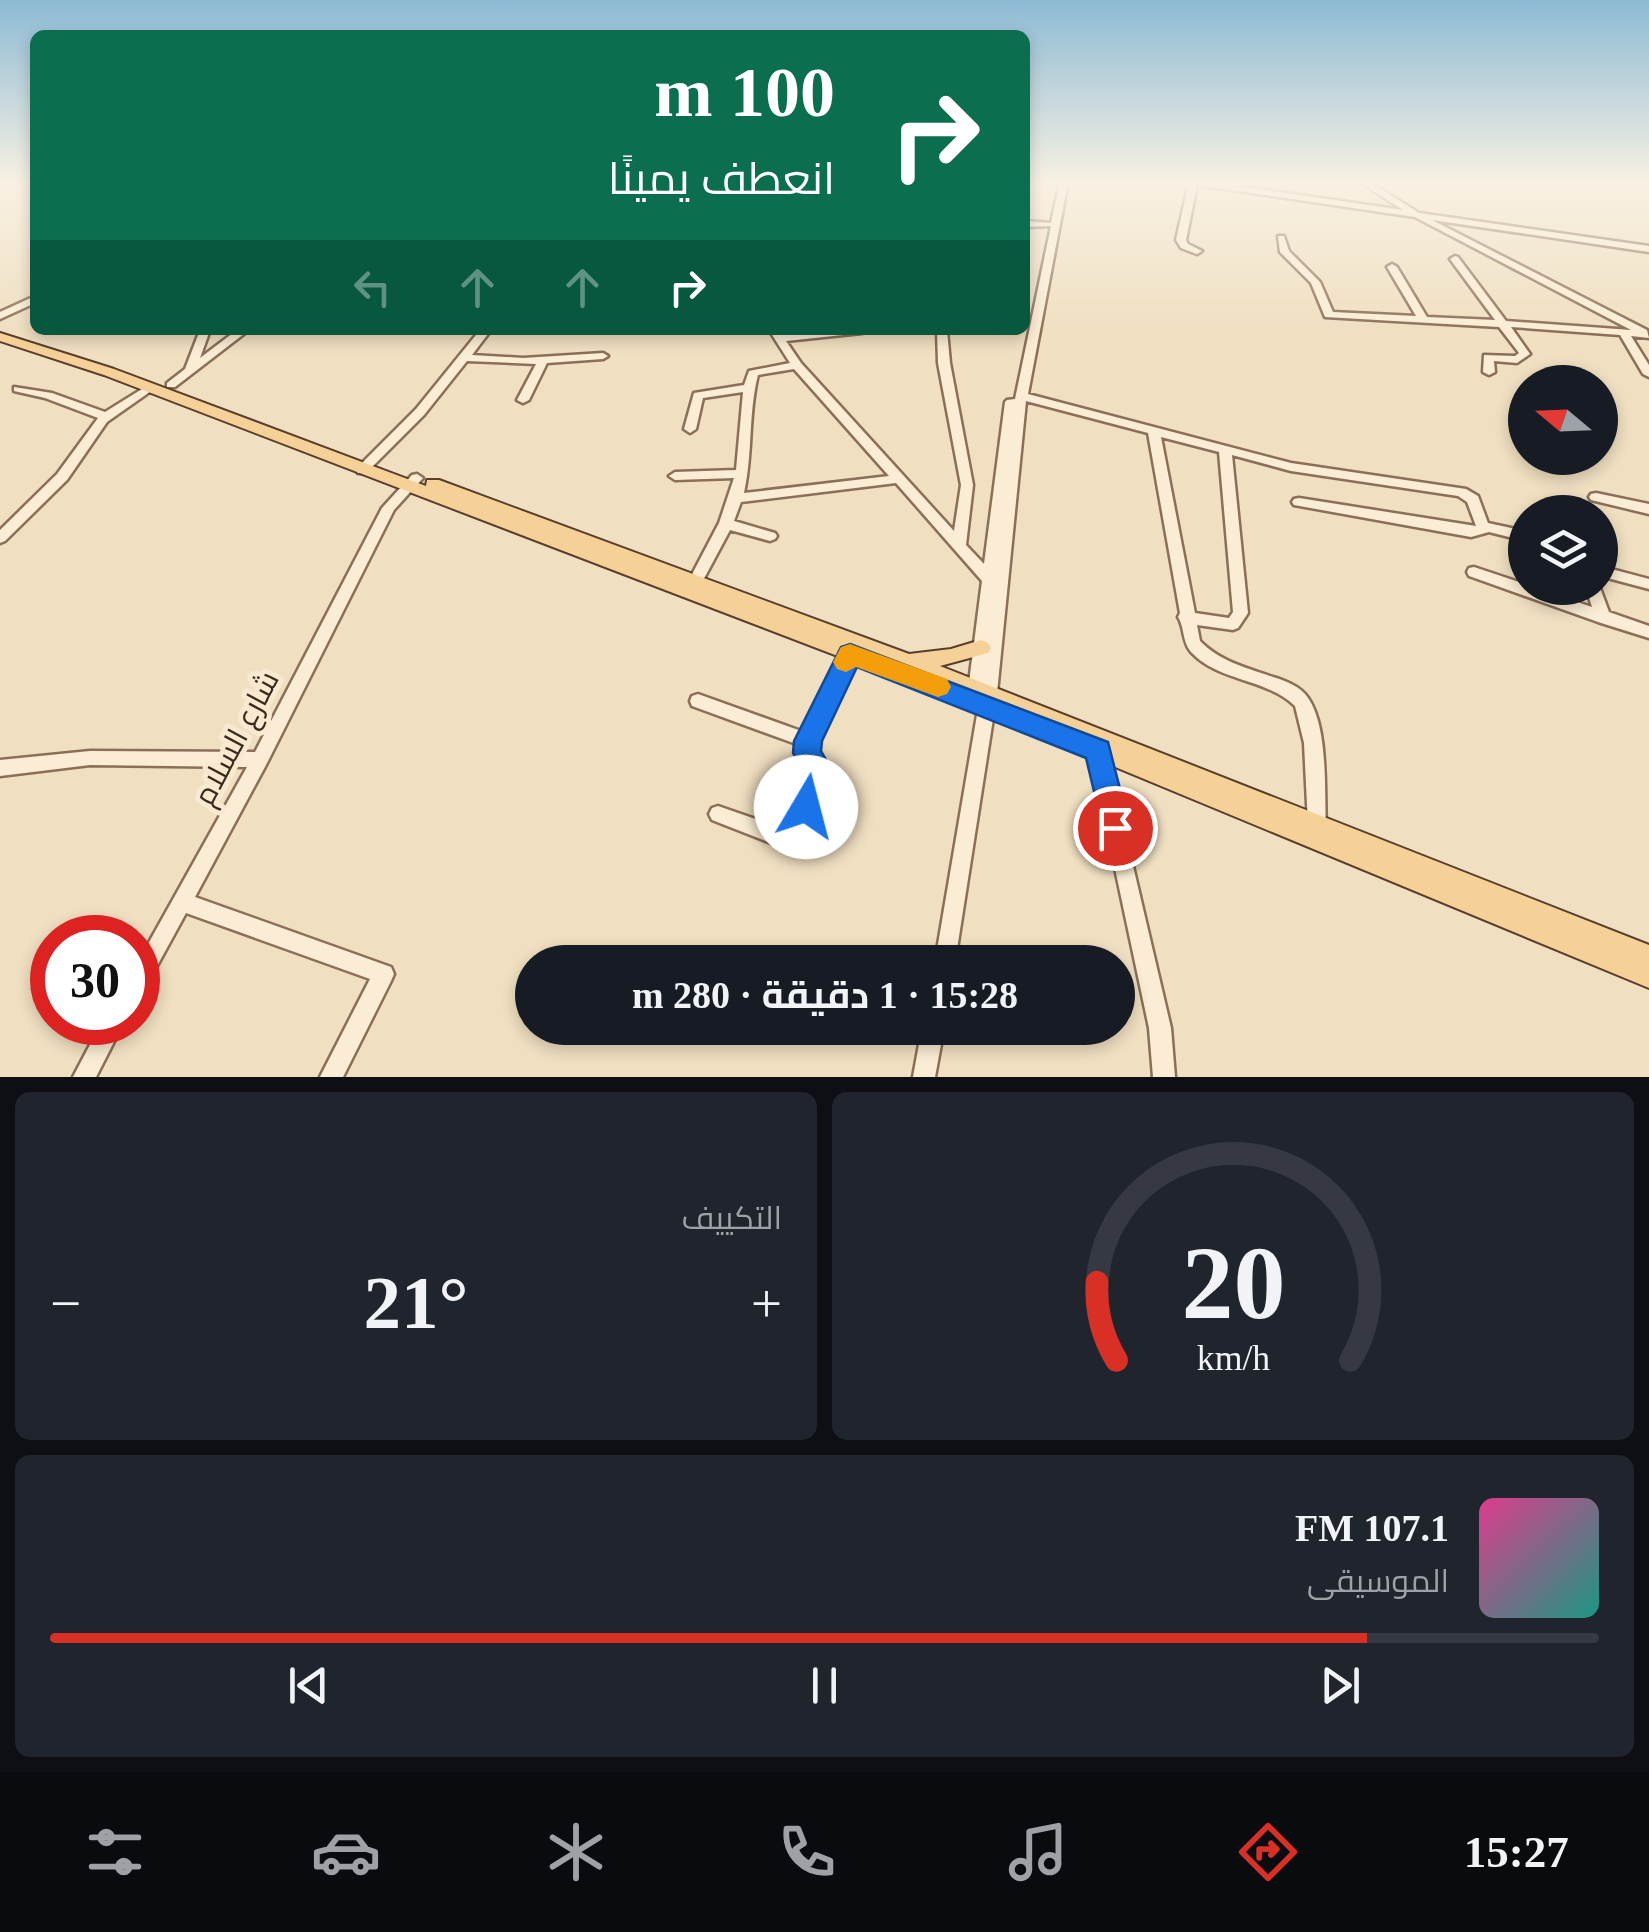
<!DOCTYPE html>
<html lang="ar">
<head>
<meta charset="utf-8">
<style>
  :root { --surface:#171b24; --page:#20242c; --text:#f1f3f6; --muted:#9ea1a6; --line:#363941; --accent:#d93025 }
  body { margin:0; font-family:"Times New Roman",Cairo,serif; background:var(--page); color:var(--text); direction:rtl; height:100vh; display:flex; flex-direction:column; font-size:38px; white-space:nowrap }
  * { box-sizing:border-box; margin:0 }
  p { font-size:32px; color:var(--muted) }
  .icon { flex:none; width:55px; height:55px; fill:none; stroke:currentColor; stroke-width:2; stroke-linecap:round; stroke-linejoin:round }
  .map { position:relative; height:1077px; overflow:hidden; direction:ltr }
  .details { display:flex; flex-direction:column; gap:15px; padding:15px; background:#0d0f14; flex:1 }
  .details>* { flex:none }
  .top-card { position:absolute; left:30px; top:30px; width:1000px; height:305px; border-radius:15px; box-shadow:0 5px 15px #0003; direction:rtl; background:#0b6e4f; color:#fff; overflow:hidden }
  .needle { width:65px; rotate:289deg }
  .buttons { position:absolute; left:1508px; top:365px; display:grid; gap:20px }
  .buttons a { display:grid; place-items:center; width:110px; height:110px; border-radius:50%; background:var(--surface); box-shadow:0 5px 15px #0003; font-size:50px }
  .speed { position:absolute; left:30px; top:915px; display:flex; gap:20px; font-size:50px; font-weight:700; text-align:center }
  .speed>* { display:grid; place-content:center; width:130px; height:130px; border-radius:50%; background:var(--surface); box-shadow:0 5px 15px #0003; line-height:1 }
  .speed .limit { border:15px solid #d22; background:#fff; color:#111 }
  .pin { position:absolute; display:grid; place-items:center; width:85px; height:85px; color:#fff; margin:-42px; border:5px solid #fff; border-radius:50%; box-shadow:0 2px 10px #0007 }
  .me { position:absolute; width:110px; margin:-55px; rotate:8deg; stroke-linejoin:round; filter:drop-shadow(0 0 8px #0008) }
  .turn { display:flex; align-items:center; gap:35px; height:210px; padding:0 30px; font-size:45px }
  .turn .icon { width:130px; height:130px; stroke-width:2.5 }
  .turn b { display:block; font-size:70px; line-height:85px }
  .lanes { display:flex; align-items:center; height:95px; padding:0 30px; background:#0003; justify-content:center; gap:50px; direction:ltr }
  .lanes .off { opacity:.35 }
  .big { font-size:75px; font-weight:700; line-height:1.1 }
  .details .tile { flex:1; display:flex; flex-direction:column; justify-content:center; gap:15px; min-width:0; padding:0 35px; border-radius:15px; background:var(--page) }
  .details .dial { align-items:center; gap:0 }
  .dial svg { height:260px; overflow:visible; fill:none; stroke:var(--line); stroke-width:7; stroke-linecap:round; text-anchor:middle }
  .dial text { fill:var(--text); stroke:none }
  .song { display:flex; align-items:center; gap:30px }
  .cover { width:120px; height:120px; border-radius:15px; background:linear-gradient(135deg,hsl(330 70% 55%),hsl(170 70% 35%)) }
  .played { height:10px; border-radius:5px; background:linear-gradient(90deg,var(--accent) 85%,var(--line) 85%) }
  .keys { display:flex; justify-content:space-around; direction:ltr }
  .heat { display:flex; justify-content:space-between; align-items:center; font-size:55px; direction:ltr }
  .details .tiles { flex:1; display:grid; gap:15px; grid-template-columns:1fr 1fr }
  .tile:last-child { grid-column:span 2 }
  .trip { position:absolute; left:515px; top:945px; width:620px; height:100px; border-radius:50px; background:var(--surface); box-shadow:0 5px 15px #0003; font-weight:700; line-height:100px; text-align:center; direction:rtl }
  .menu { display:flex; height:160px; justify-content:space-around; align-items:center; background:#090b0e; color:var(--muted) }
  .menu .icon { width:70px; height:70px }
  .menu .active { color:var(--accent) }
  .menu b { font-size:45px; color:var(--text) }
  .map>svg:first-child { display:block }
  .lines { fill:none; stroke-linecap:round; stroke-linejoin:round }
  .minor-casing { stroke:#8b6f58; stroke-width:5 }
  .major-casing { stroke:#593e2c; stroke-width:4 }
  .minor { fill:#fbedd5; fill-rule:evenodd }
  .major { fill:#f6d197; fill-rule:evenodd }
  .route { fill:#1a73e8; stroke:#114b97; stroke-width:2.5 }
  .slow { fill:#f59e0b }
  .labels { text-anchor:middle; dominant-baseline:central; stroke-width:10; stroke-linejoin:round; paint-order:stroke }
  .near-street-label { font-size:30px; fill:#3a291d; stroke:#f7ead1 }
</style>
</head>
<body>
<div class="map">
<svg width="1649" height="1077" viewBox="0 0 1649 1077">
  <rect width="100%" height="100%" fill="#f0dfc1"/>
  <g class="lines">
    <defs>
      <path id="minor" d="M1060,182H1068L1028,394L1291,463L1466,489L1478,496L1488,523L1525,531V541L1489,532L1471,537L1294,505L1292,502L1294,499L1299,498L1476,526L1467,502L1458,496L1291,471L1232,455L1248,613L1238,628L1233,630L1197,625L1200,641C1220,661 1244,667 1270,676C1282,680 1296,684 1305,694C1329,722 1324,789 1326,825L1323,831L1317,833L1311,831L1308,825L1304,743L1295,706C1266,678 1219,682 1191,652C1182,642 1185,628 1178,617L1180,613L1148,433L1026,401L997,693L955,962H935L979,703H969L967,698L982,581L896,483L741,502L734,521L775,533L777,536L775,539L770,541L730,530L700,586H690L688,582L719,523L734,478L675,480L669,476L675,472L736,470L743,392L703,398L696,429L690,433L684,429L694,393L744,385L749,371L790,363L769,330H779L782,335L830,330H867L862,333L786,341L801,363L954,531L961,485L938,363L937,330H947L950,363L973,485L966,545L984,564L1005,402L1007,400L1015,399L1051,226L1025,227V221L1051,223ZM794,369L889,476L744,493C753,454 748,414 758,375ZM1161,437L1219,452L1233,612L1229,618L1195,613Z
        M1189,182H1210L1403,210L1360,182H1370L1419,213L1649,246V252L1432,220L1647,330L1649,338L1631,336L1649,365V377L1643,374L1620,335L1511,327L1530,354L1517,363L1494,361L1495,372L1489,375L1483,372L1484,355L1515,356L1519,353L1499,327L1325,317L1311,283L1280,252L1278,236H1284L1289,251L1320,282L1333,312L1416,316L1387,267L1392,264L1397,267L1427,317L1495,320L1450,259L1455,256L1458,257L1506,321L1631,330L1415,217L1197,185L1186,240L1188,244L1202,251L1197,254L1181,248L1176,240Z
        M35,296V303L0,319V312Z
        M200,330H210L200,358L237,330H249L175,387H167V383L185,369Z
        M480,330H491L472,355L523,358L603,353L608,356L603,359L547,363L529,400L523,403L517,400L536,364L467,361L424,415L366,473H358L356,470L358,467L416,409Z
        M150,384L156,387L154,389L107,422L67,480L5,541L0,543V530L57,474L98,418L45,398L14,391V387L52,393L105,412Z
        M417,474L423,478L394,510L266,765L195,897L391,967L394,974L391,981L343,1077H320L370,979L186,913L145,988L138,991V962L247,767L90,765L0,776V760L90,751L255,752L382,508L412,475Z
        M1596,493L1649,504V514L1591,500L1589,497L1591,494Z
        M1600,566L1649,579V589L1600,576Z
        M1474,567L1525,584V588H1536L1592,607L1586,588H1600L1609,612L1649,626V638L1598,622L1469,576L1467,572L1469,568Z
        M850,648L855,650L858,654L816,741V752L827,773L799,844L784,848L712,820L709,814L712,808L718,806L787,830L809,773L798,753L799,745L692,706L690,701L692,696L698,694L804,732L845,650Z
        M1098,744L1104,746L1106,751L1171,1028L1175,1077H1153L1149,1028L1090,751L1092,746Z
        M102,1022H124L96,1077H73Z
        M922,1028H944L935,1077H913Z"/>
      <path id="major" d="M0,333L114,369L426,486L427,480H439L909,654L951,649L981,640L988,643L991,648L988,653L940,666L1649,945V988L968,706L104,375L0,341Z"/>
    </defs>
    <!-- minor casing -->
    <use href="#minor" class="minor-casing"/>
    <!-- major casing -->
    <use href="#major" class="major-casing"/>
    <!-- minor -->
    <use href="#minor" class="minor"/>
    <!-- major -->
    <use href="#major" class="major"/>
  </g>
  <!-- sky -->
  <linearGradient id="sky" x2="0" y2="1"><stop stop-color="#8dbad4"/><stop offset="0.55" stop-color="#f8f1e3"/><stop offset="1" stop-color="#f8f1e3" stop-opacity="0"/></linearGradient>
  <rect width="1649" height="333" fill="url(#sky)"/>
  <!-- route -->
  <path class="route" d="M850,644L1108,742L1130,828L1126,837L1115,841L1105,837L1086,758L857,667L822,741L821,751L833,772L816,816L806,820L796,816L791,807L804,773L793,753L794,741L841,647Z"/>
  <!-- slow -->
  <path class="slow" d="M850,644L947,679L951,687L947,694L938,697L856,667L846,672L837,669L833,662L841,647Z"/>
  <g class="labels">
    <!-- near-street labels -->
    <g class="near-street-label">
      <text transform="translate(236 738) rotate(-62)">شارع السلام</text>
    </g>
  </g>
</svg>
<div class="buttons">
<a><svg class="needle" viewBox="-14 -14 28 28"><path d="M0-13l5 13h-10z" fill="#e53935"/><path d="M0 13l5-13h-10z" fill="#9ea1a6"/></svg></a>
<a><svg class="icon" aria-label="layers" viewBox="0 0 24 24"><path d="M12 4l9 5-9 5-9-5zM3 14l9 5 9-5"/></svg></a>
</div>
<div class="speed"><div class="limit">30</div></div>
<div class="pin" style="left:1115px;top:828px;background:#d93025"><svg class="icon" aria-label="arrive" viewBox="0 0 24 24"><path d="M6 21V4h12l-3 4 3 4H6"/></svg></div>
<svg class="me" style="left:806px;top:807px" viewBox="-20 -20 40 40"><circle r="19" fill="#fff"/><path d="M0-13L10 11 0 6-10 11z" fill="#1a73e8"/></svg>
<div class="trip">15:28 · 1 دقيقة · 280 m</div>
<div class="top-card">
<div class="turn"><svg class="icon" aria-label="right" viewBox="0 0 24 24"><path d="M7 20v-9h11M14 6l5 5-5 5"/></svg><div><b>100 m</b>انعطف يمينًا</div></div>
<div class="lanes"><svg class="icon off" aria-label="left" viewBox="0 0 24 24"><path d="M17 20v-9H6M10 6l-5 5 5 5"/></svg><svg class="icon off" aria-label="ahead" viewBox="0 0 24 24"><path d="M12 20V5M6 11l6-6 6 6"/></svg><svg class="icon off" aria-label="ahead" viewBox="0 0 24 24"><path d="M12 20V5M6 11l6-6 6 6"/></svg><svg class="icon" aria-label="right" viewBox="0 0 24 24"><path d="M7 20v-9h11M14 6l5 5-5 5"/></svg></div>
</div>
</div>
<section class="details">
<div class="tiles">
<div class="tile dial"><svg viewBox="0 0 100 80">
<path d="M14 69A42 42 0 1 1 86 69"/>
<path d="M14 69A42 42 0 0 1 8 45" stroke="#d93025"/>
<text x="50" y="56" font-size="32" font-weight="700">20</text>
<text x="50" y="72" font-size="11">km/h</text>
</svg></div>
<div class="tile"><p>التكييف</p>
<div class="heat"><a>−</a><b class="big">21°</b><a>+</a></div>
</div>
<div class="tile">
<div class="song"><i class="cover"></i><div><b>107.1 FM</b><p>الموسيقى</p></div></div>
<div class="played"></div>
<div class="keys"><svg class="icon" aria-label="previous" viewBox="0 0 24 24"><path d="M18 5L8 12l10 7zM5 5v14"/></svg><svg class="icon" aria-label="pause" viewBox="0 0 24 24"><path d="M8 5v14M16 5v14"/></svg><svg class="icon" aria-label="next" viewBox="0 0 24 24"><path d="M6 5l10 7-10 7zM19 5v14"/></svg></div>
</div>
</div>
</section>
<nav class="menu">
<b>15:27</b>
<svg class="icon active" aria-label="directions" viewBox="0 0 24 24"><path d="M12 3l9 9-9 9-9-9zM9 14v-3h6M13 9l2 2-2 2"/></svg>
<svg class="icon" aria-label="music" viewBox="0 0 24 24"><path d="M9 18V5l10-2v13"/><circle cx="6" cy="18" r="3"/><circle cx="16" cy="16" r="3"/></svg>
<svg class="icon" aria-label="phone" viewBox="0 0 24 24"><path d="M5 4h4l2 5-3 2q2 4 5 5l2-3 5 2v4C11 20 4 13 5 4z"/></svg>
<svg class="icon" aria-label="climate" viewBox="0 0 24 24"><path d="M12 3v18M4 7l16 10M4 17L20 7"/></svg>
<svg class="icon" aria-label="car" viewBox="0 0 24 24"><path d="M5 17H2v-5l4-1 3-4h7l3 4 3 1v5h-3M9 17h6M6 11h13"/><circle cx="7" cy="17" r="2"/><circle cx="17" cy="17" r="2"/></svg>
<svg class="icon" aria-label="filters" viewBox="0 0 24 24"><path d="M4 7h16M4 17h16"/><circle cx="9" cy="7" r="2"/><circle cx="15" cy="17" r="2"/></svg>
</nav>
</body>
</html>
